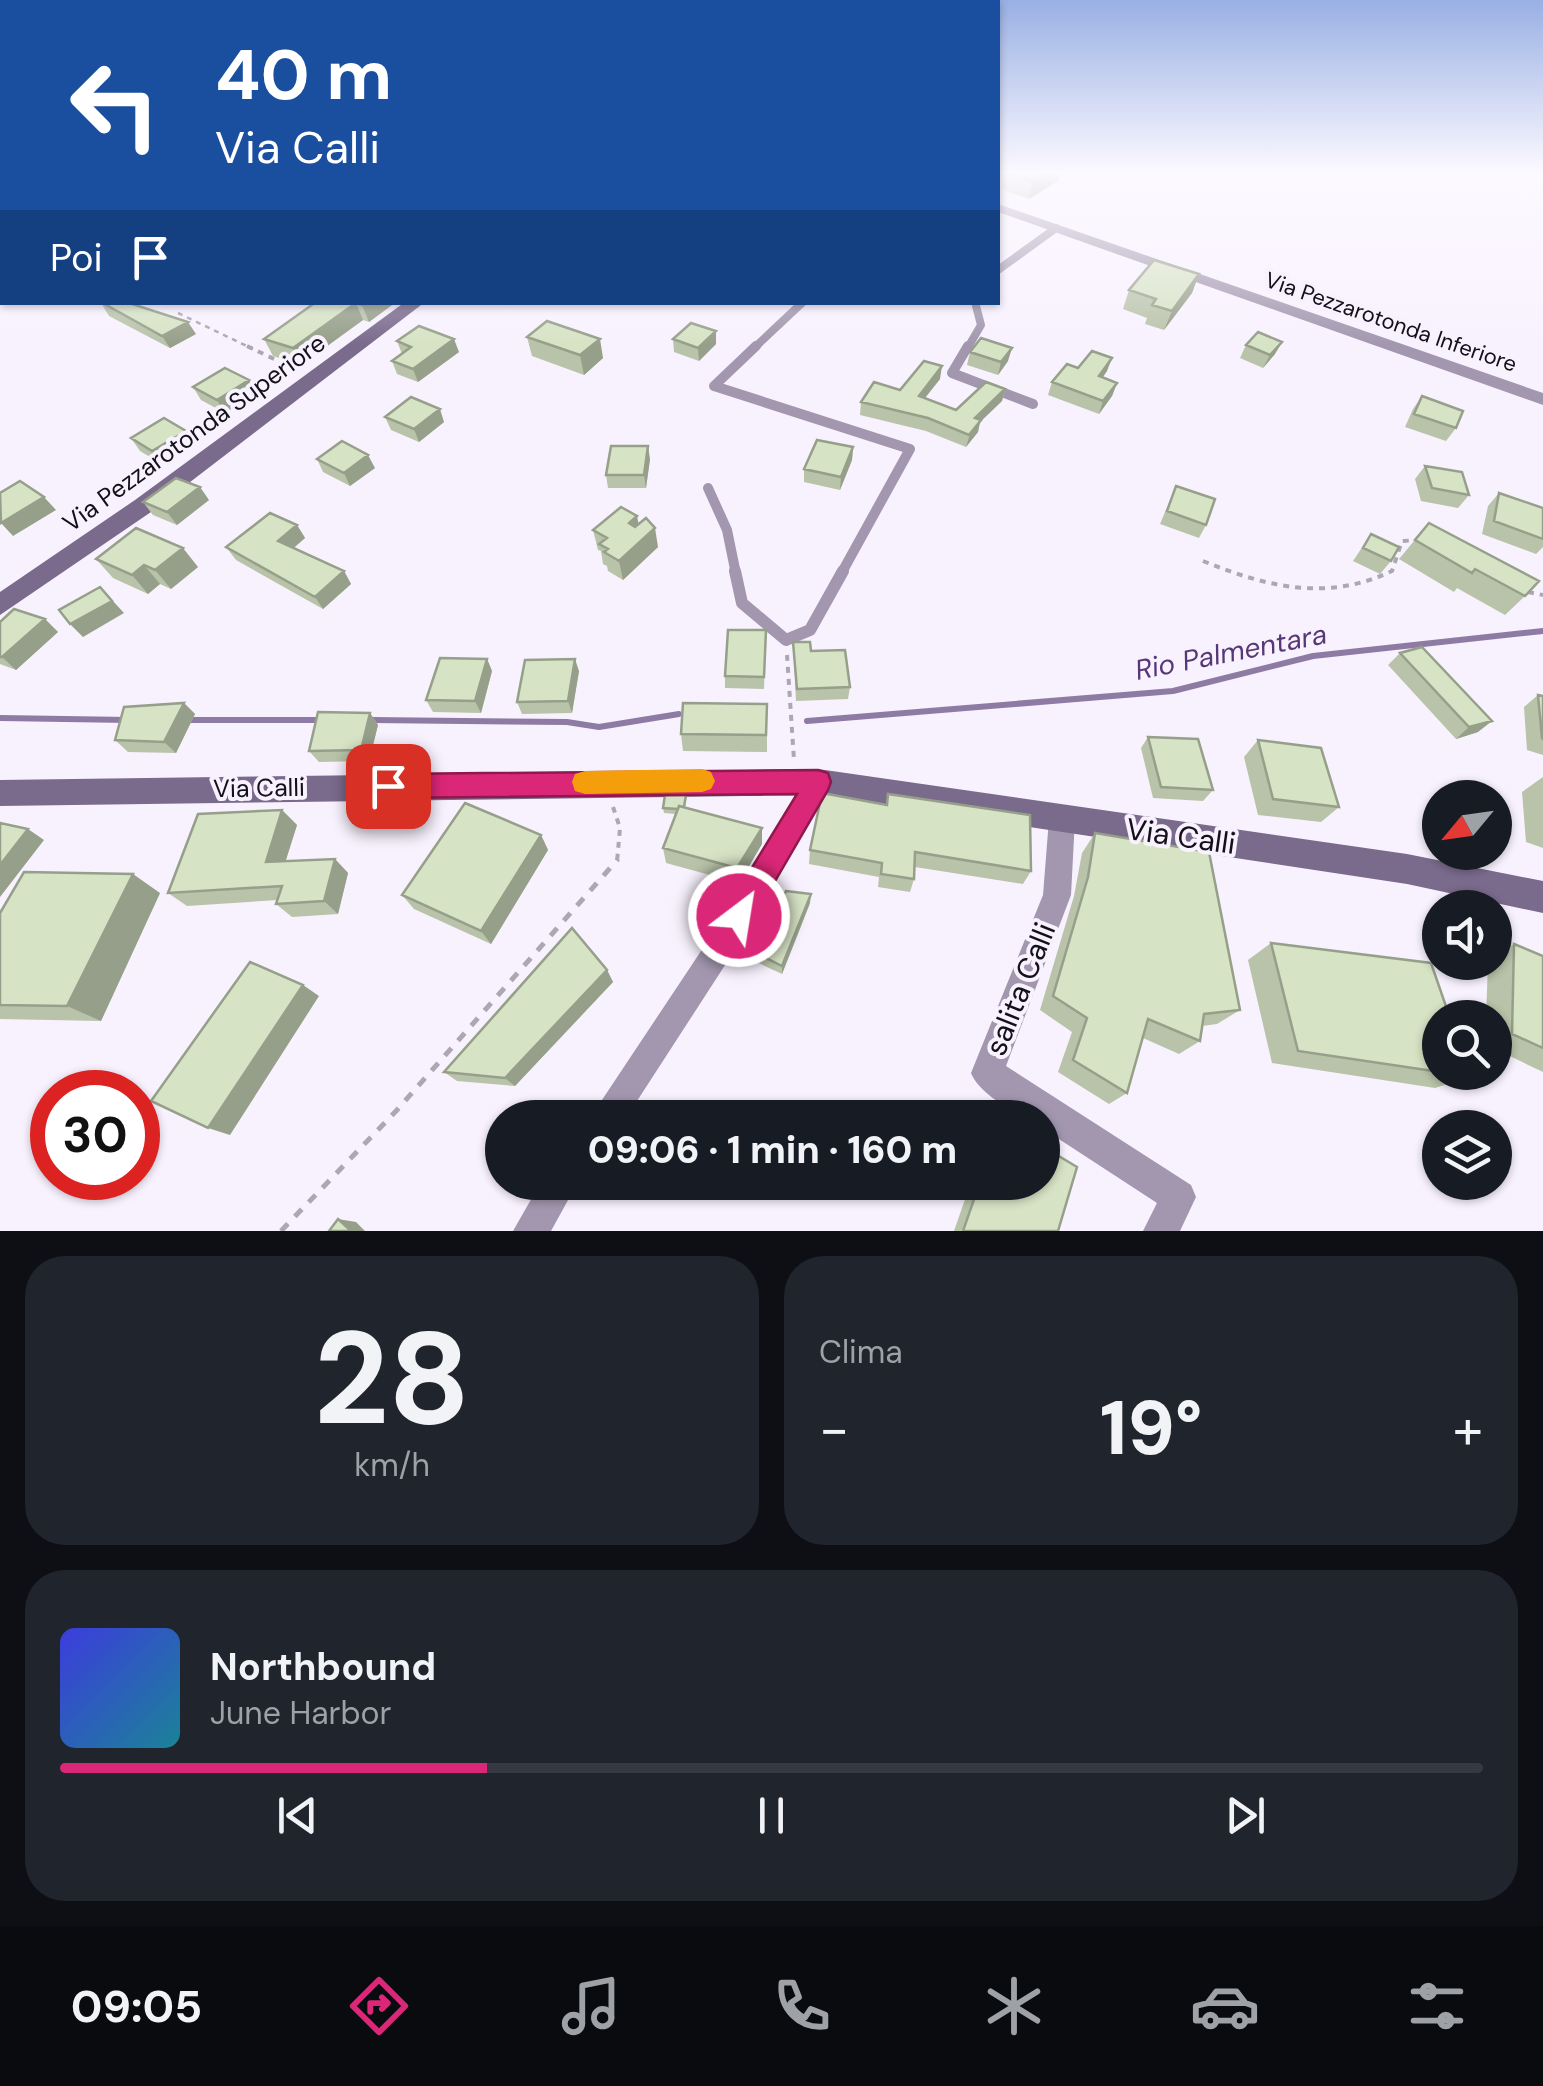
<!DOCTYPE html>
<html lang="it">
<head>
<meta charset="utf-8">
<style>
  :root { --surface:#171b24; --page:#20242c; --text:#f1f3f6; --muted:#9ea1a6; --line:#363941; --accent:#db2777 }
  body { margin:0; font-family:"DM Sans",sans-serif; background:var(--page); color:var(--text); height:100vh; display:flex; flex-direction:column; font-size:38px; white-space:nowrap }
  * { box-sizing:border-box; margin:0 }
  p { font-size:32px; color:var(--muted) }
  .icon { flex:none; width:55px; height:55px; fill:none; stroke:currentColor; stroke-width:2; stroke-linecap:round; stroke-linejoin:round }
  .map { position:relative; height:1231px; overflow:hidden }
  .panel { display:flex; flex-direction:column; gap:25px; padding:25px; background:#0d0f14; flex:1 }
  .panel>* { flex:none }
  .hud { position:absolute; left:0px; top:0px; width:1000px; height:305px; box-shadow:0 2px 8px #0004; background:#1a4fa0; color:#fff; overflow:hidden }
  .needle { width:65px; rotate:241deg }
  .tools { position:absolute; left:1422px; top:780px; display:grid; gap:20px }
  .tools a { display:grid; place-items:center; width:90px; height:90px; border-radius:50%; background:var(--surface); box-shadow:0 2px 8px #0004; font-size:50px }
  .speed { position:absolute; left:30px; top:1070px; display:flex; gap:20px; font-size:50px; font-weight:700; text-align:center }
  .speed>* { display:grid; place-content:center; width:130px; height:130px; border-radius:50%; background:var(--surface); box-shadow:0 2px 8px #0004; line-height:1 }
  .speed .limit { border:15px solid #d22; background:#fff; color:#111 }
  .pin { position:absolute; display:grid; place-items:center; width:85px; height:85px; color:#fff; margin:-42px; border-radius:20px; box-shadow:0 5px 15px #0006 }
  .me { position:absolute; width:110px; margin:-55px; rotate:31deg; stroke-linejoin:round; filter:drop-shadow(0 0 8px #0008) }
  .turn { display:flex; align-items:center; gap:35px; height:210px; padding:0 50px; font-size:45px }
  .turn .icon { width:130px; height:130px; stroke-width:2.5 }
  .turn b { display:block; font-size:70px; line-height:85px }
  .then { display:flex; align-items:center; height:95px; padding:0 50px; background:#0003; gap:20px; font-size:38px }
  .big { font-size:75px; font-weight:800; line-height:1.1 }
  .panel .tile { flex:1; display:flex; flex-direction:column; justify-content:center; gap:15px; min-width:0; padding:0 35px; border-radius:40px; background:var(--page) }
  .panel .dial { align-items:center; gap:0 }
  .dial b { font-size:130px; line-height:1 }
  .song { display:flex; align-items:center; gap:30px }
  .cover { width:120px; height:120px; border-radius:15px; background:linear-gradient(135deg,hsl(240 70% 55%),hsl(190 70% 35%)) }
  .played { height:10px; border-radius:5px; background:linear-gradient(90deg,var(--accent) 30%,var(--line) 30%) }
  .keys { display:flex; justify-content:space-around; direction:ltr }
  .heat { display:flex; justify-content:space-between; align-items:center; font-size:55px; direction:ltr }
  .panel .tiles { flex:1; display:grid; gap:25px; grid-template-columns:1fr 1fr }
  .tile:last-child { grid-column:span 2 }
  .trip { position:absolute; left:485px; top:1100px; width:575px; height:100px; border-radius:50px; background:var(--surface); box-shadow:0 2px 8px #0004; font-weight:800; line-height:100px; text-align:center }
  .menu { display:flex; height:160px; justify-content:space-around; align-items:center; background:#090b0e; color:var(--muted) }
  .menu .icon { width:70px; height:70px }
  .menu .active { color:var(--accent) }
  .menu b { font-size:45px; color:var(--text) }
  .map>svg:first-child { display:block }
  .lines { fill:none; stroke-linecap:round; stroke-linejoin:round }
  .stream { stroke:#8e7ba4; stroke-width:6 }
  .path-far2 { stroke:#aca7b2; stroke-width:2.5; stroke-dasharray:5 5; stroke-linecap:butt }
  .path-far1 { stroke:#aca7b2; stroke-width:4; stroke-dasharray:6 6; stroke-linecap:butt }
  .path { stroke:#aca7b2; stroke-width:5; stroke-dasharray:10 10; stroke-linecap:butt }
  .lane-far2 { stroke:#a297af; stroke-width:8 }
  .lane-far1 { stroke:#a297af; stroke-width:10 }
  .lane { stroke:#a297af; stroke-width:12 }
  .street { fill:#a297af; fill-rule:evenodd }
  .secondary { fill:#7a6a8c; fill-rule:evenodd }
  .wall { fill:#b9c3a9 }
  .shaded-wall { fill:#969f8a }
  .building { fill:#d7e3c5; stroke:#969f8a; stroke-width:2.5 }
  .route { fill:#db2777; stroke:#8e194d; stroke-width:2.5 }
  .slow { fill:#f59e0b }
  .labels { text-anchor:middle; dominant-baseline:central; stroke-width:8; stroke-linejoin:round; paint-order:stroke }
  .far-street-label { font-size:22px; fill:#14101a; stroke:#f8f2fe }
  .street-label { font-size:25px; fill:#14101a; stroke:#f8f2fe }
  .water-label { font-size:28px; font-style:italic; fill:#573777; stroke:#f8f2fe }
  .near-street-label { font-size:30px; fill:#14101a; stroke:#f8f2fe }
</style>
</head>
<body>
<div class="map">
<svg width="1543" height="1231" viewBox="0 0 1543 1231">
  <rect width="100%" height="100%" fill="#f8f2fe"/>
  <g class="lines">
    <!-- stream -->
    <path class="stream" d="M0,718L129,720
      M186,720H324
      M371,720L567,722L599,727L679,714
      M807,721L1173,691L1313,656L1543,631"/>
    <!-- path-far2 -->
    <path class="path-far2" d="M178,313L253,349"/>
    <!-- path-far1 -->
    <path class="path-far1" d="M247,346L295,369
      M1203,561C1267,587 1327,602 1392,571L1402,541L1420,540
      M1528,592L1543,595
      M787,655L794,760
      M613,807L620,828L617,862"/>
    <!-- path -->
    <path class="path" d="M281,1231L397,1110L618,859"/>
    <!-- lane-far2 -->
    <path class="lane-far2" d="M998,270L1056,228
      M753,349L803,302
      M967,349L981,325L975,302"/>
    <!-- lane-far1 -->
    <path class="lane-far1" d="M756,346L714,386L910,449L841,574
      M968,346L952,373L1033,404
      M708,488L727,530L736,574"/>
    <!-- lane -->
    <path class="lane" d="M735,571L742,603L786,640L810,630L843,571"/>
    <!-- street -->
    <path class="street" d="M998,204L1543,393V405L998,212Z
      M818,770L827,774L831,782L827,790L729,959L626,1118H590L709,939L809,774Z
      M1062,807L1071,810L1075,819L1071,895L1006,1066L1191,1185L1196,1197L1180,1231H1143L1157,1203L1042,1128V1118C1019,1118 980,1095 971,1073L1043,895L1049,819L1053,810Z
      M541,1182H578L551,1231H513Z"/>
    <!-- secondary -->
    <path class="secondary" d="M405,302H425L151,512L0,615V592L135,500Z
      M818,769L1407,854L1543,881V913L1407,884L818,795L0,806V780Z"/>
  </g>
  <!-- wall -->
  <path class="wall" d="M1004,172H1060L1058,181L1029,199L1001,189Z
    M1199,274L1192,293L1164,330L1145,324L1147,318L1123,309L1129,290Z
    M316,302H396L369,322L363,320L301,365L273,356L264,339Z
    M101,303L196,334L170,348L109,316Z
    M527,337L603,358L584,375L532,356Z
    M673,339L716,344L699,361L674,352Z
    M397,341L459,352L418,382L397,374L392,361L402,354Z
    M1246,345L1275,354L1263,368L1240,358Z
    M970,352L1008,361L998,375L967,365Z
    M1078,368L1107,371L1103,377L1117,383L1112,396L1099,414L1048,395L1052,382Z
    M940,379L925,398L956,410L1005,389L1002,401L980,422L978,432L966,447L926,431L860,415L861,402Z
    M249,380L256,393L225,413L201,400L193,387Z
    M1422,396L1456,428L1446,441L1405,427L1413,409Z
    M385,417L444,422L419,442L391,430Z
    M186,431L195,444L162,464L140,451L131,438Z
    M853,447L852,460L840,490L804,482V469Z
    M317,459L375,468L350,486L323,472Z
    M650,459L646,488H608L606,475Z
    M1425,466L1469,495L1458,508L1421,501L1415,479Z
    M1176,486L1206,525L1199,538L1160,524Z
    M1499,493L1543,508V547L1536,554L1482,534L1488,506Z
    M209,500L177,525L153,515L143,502Z
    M1429,523L1525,596L1505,615L1457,588L1454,592L1399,559Z
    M639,524L658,547L623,580L608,571L607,566L603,564L601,551L598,550L593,530Z
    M297,525L305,538L294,548L344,571L351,584L323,609L236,560L226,547Z
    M1371,534L1391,561L1380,574L1353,561Z
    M96,559L198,567L171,589L160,584L148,594L113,578Z
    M45,619L58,632L16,670L0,664V622Z
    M766,630L764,689L725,688V676Z
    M793,642L811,651L850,687L848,699L796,701Z
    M1400,653L1478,732L1456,739L1388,665Z
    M487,659L492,671L481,713L433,712L426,700Z
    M579,671L572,713L522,714L517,702Z
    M1538,695L1543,696V755L1527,750L1524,707Z
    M184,703L195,714L176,753L128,752L115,740Z
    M767,704V752L683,751L681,734Z
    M370,713L378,725L369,761L319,762L309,751Z
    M1148,737L1213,790L1203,801L1153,798L1141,748Z
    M1258,740L1339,807L1321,822L1258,815L1244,757Z
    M1543,777V848L1526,842L1522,792Z
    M888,794L1031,871L1023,884L915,867L914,879L910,892L878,887L879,877L809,864L810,850L886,805Z
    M686,795L685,808L762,844L739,883L666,863L663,848L676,814L664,813L663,808Z
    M282,810L297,825L285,861L335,859L348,873L338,914L292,917L276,904L278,900L187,906L168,893Z
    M1095,833L1240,1010L1217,1024L1202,1026L1200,1041L1179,1054L1143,1038L1127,1093L1109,1104L1058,1072L1072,1032L1040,1010L1074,896L1082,853Z
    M541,835L548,850L491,944L414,909L402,895Z
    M160,893L101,1021L0,1019V913Z
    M810,903L782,974L752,960V951Z
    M1271,943L1470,1077L1435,1088L1272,1063L1248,960Z
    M1514,944L1543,956V1072L1495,1049V1018H1486L1488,962H1495V953Z
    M607,970L613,982L515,1086L457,1081L444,1072Z
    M971,1182H1042L1058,1231H954Z"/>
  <!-- shaded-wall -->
  <path class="shaded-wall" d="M1048,172H1060L1058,181L1029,199L1033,181Z
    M1199,274L1192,293L1164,330L1172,311Z
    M365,302H396L369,322L362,305Z
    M356,303L363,320L301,365L293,348Z
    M188,322L196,334L170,348L162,336Z
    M716,331V344L699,361L698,348Z
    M454,339L459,352L418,382L413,369Z
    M600,339L603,358L584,375L580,355Z
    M1282,342L1275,354L1263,368L1270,355Z
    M1012,348L1008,361L998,375L1001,362Z
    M1112,358L1107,371L1094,389L1099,376Z
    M942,366L940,379L917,408L919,396Z
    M249,380L256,393L225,413L217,400Z
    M1117,383L1112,396L1099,414L1103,401Z
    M1005,389L1002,401L980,422L978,432L966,447L975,418Z
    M440,409L444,422L419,442L414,429Z
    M186,431L195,444L162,464L152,451Z
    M648,446L650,459L646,488L644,475Z
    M853,447L852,460L840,490L841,477Z
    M368,455L375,468L350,486L344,473Z
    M200,487L209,500L177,525L167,512Z
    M44,497L56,510L13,536L1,523Z
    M637,516L641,535L629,523Z
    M297,525L305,538L287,553L278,541Z
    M655,528L658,547L623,580L619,561Z
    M183,548L198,567L171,589L155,570Z
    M144,565L160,584L148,594L132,575Z
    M344,571L351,584L323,609L315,597Z
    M100,587L124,613L83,637L70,624Z
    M45,619L58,632L16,670L2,657Z
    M487,659L492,671L481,713L475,701Z
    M575,659L579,671L572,713L568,701Z
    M184,703L195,714L176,753L164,742Z
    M370,713L378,725L369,761L361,750Z
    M1492,721L1478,732L1456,739L1469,727Z
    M282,810L297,825L281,876L266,862Z
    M762,828V844L739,883L737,868Z
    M28,829L44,840L0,897V865Z
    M541,835L548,850L491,944L481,931Z
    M335,859L348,873L338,914L324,901Z
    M133,874L160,893L101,1021L67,1006Z
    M811,894L810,903L782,974V966Z
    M607,970L613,982L515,1086L505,1078Z
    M303,985L319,996L230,1135L208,1128Z
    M338,1219L356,1222L365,1231H351Z"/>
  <!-- building -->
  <path class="building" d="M1009,172H1048L1033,181Z
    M1154,260L1199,274L1172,311L1152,305L1156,299L1129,290Z
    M101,302H126L188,322L162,336Z
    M316,302H365L362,305L356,303L293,348L264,339Z
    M547,321L600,339L580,355L527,337Z
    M691,323L716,331L698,348L673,339Z
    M419,326L454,339L413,369L392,361L411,347L397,341Z
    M1258,332L1282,342L1270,355L1246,345Z
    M981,338L1012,348L1001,362L970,352Z
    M1092,351L1112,358L1099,376L1117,383L1103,401L1052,382L1067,364L1078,368Z
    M924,361L942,366L919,396L956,410L986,382L1005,389L975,418L981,420L969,435L928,418L861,402L874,382L900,390Z
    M225,368L249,380L217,400L193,387Z
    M1422,396L1463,411L1456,428L1414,414Z
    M411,397L440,409L414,429L385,417Z
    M164,418L186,431L152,451L131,438Z
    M817,440L853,447L841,477L804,469Z
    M342,441L368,455L344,473L317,459Z
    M611,446H648L644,475H606Z
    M1425,466L1462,472L1469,495L1432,488Z
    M176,478L200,487L167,512L143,502Z
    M20,481L44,497L1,523L0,493Z
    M1176,486L1215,499L1206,525L1167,511Z
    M1499,493L1543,508V539L1494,521Z
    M621,507L637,516L629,523L635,527L646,518L655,528L619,561L604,552L608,549L599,544L607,538L593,530Z
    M270,513L297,525L278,541L344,571L315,597L226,547Z
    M1429,523L1539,581L1525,596L1475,569L1472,573L1415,540Z
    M136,528L183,548L155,570L144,565L132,575L96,559Z
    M1371,534L1399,547L1391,561L1363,548Z
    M100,587L112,601L70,624L59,610Z
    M14,609L45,619L2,657H0V622Z
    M728,630H766L764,677L725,676Z
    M793,642H810L811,651L845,650L850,687L797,689Z
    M1422,647L1492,721L1469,727L1400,653Z
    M440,658L487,659L475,701L426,700Z
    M575,659L568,701L517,702L525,660Z
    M1538,695L1543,696V739L1542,738Z
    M184,703L164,742L115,740L124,707Z
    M683,703L767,704L766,735L681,734Z
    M318,712L370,713L361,750L309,751Z
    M1148,737L1198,739L1213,790L1161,787Z
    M1258,740L1321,748L1339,807L1273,799Z
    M822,793L887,805L888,794L1030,815L1031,871L915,852L914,879L881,874L882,863L810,850Z
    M665,795H686L684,807L679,806L678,809L663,808Z
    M465,803L541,835L481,931L402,895Z
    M679,806L762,828L737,868L663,848Z
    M282,810L266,862L335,859L324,901L276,904L282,886L168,893L198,814Z
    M0,823L28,829L0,865Z
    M1095,833L1209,852L1240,1010L1204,1014L1200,1041L1148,1019L1127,1093L1073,1060L1087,1018L1053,996L1088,877Z
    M24,872L133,874L67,1006L0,1005V913Z
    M786,891L811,894L782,966L752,951Z
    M572,928L607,970L505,1078L444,1072Z
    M1271,943L1431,963L1450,1018H1440V1072L1298,1051Z
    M1514,944L1543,956V1048L1512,1034Z
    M250,962L303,985L208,1128L151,1101Z
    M1443,1072H1468L1470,1077Z
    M1042,1146L1077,1167L1058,1231H963L980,1182H1042Z
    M338,1219L351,1231H329Z"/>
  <!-- sky -->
  <linearGradient id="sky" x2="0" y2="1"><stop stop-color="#99b0e4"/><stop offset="0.5" stop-color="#fcf9ff"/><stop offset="1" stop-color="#fcf9ff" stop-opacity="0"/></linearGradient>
  <rect width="1543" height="345" fill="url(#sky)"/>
  <!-- route -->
  <path class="route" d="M818,770L828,773L831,782L828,790L749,926L739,930L729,926L724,916L729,905L797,794L388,798L379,794L375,786L379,778L388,774Z"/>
  <!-- slow -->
  <path class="slow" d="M702,769L711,772L715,781L711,789L702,792L585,794L575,791L572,782L575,774L585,771Z"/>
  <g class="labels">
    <!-- far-street labels -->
    <g class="far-street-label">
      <text transform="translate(1391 322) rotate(19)">Via Pezzarotonda Inferiore</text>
    </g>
    <!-- street labels -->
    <g class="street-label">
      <text transform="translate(194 433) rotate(-36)">Via Pezzarotonda Superiore</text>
      <text transform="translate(259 788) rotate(-1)">Via Calli</text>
    </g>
    <!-- water labels -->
    <g class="water-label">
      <text transform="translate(1231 652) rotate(-11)">Rio Palmentara</text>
    </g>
    <!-- near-street labels -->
    <g class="near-street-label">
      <text transform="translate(1181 836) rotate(8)">Via Calli</text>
      <text transform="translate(1020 989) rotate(-68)">salita Calli</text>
    </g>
  </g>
</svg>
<div class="tools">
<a><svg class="needle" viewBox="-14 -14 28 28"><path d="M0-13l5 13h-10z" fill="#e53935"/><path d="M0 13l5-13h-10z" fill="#9ea1a6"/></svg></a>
<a><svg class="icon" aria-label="sound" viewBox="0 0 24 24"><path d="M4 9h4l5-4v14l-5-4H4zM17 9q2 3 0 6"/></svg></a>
<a><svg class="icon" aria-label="search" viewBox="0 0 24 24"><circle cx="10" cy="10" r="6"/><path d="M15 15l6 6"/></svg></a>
<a><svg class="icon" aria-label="layers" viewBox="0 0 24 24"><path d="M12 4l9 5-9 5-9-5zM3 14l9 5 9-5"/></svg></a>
</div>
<div class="speed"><div class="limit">30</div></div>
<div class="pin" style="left:388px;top:786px;background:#d93025"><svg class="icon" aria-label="arrive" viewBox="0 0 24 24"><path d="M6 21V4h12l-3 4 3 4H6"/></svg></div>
<svg class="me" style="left:739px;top:916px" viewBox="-20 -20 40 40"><circle r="17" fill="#db2777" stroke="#fff" stroke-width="3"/><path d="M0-11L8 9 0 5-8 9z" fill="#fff"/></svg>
<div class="trip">09:06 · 1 min · 160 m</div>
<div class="hud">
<div class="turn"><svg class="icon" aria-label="left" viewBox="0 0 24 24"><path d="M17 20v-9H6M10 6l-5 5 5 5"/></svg><div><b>40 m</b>Via Calli</div></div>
<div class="then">Poi<svg class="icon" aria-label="arrive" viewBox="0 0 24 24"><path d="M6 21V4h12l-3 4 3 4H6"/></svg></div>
</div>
</div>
<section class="panel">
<div class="tiles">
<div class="tile dial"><b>28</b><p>km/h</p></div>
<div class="tile"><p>Clima</p>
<div class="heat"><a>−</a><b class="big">19°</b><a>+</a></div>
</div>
<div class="tile">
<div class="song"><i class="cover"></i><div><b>Northbound</b><p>June Harbor</p></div></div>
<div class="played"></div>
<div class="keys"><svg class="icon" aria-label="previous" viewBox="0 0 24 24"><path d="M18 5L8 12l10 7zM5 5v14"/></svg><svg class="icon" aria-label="pause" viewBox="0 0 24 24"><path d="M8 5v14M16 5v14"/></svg><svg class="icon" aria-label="next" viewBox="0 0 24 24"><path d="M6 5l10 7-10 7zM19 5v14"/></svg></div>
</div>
</div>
</section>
<nav class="menu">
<b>09:05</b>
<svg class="icon active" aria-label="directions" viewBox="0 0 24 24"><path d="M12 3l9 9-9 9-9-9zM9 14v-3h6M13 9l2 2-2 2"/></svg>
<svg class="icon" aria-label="music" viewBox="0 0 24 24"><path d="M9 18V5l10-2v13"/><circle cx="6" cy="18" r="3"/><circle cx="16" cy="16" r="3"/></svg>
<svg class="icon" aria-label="phone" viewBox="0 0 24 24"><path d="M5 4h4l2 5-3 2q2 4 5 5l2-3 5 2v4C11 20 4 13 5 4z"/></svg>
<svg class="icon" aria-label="climate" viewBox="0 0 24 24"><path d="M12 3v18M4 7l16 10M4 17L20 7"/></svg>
<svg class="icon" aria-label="car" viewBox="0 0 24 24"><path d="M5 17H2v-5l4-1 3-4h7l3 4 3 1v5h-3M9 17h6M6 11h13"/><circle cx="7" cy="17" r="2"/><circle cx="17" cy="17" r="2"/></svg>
<svg class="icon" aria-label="filters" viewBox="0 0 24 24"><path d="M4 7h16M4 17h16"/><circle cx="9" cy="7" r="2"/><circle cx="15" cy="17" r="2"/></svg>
</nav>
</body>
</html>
